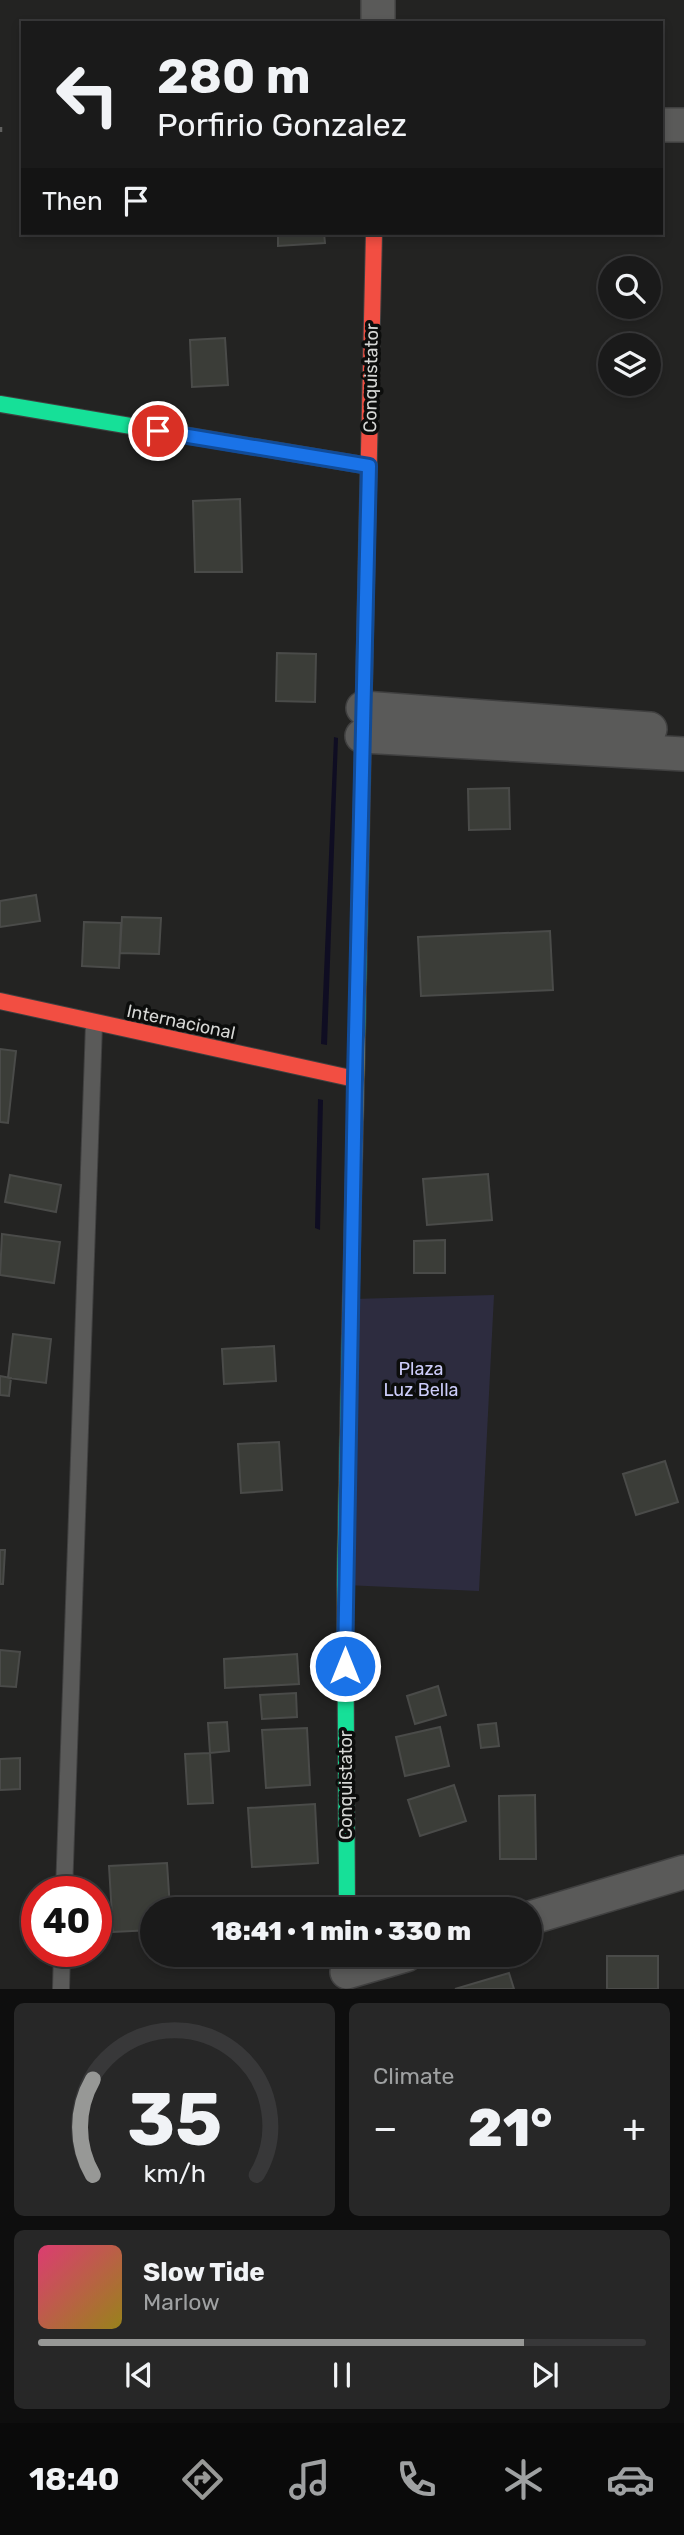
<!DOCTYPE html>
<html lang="en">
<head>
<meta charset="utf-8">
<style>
  :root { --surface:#1a1a1a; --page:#272727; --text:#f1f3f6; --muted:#9fa1a2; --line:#383839; --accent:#979896 }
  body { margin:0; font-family:Rubik,sans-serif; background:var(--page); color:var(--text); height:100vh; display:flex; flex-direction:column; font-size:26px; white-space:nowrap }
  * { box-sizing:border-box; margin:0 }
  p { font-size:23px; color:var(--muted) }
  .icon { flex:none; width:38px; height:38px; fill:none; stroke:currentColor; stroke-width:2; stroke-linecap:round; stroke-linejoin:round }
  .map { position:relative; height:1989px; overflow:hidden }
  .details { display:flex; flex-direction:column; gap:14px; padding:14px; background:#0e0e0e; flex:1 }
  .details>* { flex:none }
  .banner { position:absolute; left:21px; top:21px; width:642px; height:214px; border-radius:0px; box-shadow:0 4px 10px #0003,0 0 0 2px var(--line); background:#1a1a1a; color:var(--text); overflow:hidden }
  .tools { position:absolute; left:598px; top:256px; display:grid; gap:14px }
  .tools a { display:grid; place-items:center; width:63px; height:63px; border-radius:50%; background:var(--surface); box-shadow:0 4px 10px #0003,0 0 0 2px var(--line); font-size:35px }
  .speed { position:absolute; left:21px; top:1876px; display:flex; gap:14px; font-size:35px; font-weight:700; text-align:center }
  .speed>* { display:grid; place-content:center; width:91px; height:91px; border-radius:50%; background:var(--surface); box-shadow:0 4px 10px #0003,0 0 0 2px var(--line); line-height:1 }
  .speed .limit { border:10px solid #d22; background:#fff; color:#111 }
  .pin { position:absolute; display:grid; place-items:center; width:60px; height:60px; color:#fff; margin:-30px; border:4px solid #fff; border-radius:50%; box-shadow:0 2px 7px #0007 }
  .me { position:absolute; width:77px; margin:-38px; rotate:0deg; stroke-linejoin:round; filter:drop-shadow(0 0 5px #0008) }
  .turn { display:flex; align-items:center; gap:24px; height:147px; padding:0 21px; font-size:32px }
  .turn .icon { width:91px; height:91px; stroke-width:2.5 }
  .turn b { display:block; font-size:49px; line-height:60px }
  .then { display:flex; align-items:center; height:66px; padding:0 21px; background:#0003; gap:14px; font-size:26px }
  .big { font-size:52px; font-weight:800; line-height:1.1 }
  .details .widget { flex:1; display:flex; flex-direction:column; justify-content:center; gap:10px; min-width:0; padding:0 24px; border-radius:10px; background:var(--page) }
  .details .dial { align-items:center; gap:0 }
  .dial svg { height:182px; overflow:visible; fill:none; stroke:var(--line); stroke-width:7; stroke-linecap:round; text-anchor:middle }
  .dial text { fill:var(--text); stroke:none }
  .song { display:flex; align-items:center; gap:21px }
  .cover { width:84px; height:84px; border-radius:10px; background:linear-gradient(135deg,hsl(340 70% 55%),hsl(50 70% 35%)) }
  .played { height:7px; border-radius:4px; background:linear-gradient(90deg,var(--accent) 80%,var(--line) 80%) }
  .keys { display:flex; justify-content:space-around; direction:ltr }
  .heat { display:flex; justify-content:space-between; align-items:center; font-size:38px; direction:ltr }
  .details .tiles { flex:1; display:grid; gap:14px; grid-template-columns:1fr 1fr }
  .widget:last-child { grid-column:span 2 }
  .trip { position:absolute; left:140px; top:1897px; width:402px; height:70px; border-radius:35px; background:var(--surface); box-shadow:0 4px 10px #0003,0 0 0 2px var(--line); font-weight:800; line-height:70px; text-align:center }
  .dock { display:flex; height:112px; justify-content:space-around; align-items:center; background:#0a0a0a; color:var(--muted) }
  .dock .icon { width:49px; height:49px }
  .dock .on { color:var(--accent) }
  .dock b { font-size:32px; color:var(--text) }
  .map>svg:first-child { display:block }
  .green { fill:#2d2c3f }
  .water { fill:#0f0d22 }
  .building { fill:#3b3d38; stroke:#4a4b49; stroke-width:2 }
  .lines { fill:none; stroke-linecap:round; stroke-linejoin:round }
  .lane-casing { stroke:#404040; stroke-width:18 }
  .street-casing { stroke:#404040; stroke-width:36 }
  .fast-casing { stroke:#404040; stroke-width:18 }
  .slow-casing { stroke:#404040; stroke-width:18 }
  .jam-casing { stroke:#404040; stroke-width:18 }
  .path { stroke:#60605f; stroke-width:4.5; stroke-dasharray:5 3.5; stroke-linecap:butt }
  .lane { stroke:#5a5a59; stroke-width:16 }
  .street { stroke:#5a5a59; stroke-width:33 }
  .fast { stroke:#16e098; stroke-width:16 }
  .slow { stroke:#ffcf43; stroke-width:16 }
  .jam { stroke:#f24e42; stroke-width:16 }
  .route-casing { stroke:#114b97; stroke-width:18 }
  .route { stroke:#1a73e8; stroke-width:12 }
  .labels { text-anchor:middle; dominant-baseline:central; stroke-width:7; stroke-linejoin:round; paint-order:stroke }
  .street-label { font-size:18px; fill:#d6d7d5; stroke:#0c0d0c }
  .park-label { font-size:18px; fill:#cdcdfa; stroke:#0c0d0c }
</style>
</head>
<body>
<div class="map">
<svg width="684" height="1989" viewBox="0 0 684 1989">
  <rect width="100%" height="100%" fill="#232322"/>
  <!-- green -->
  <path class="green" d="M494,1295L479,1591L345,1585L353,1299Z"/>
  <!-- water -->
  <path class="water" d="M334,737L338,738L327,1045L321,1044Z
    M318,1099L323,1100L320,1230L315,1228Z"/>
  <!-- building -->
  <path class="building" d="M278,233H324L325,243L278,246Z
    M225,338L228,385L192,387L190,340Z
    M240,499L242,572H195L193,501Z
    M277,653L316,654L315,702L276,701Z
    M509,788L510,829L469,830L468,789Z
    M36,895L40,921L0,927V901Z
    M122,917L161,918L159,954L120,953Z
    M84,922L121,923L119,968L82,966Z
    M550,931L553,990L421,996L418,937Z
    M0,1049L16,1051L8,1123L0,1122Z
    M488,1174L492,1220L427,1225L423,1179Z
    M10,1175L61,1185L56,1212L5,1202Z
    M2,1234L60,1242L54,1283L0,1275Z
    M445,1240V1273H414V1241Z
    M13,1334L51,1339L46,1383L8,1378Z
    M274,1346L276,1381L224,1384L222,1349Z
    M0,1376L11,1378L9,1396L0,1395Z
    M279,1442L282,1490L241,1493L238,1444Z
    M665,1461L678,1502L636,1515L623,1474Z
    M0,1550H5L3,1584H0Z
    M0,1650L20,1652L16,1687L0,1686Z
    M297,1654L299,1684L225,1688L224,1659Z
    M438,1686L446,1715L415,1724L407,1696Z
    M296,1693L297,1717L262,1719L260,1695Z
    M227,1722L229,1751L210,1753L208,1723Z
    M496,1723L499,1746L481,1748L478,1725Z
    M440,1727L449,1766L405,1776L396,1737Z
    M307,1728L310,1785L266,1788L262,1730Z
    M210,1753L213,1803L188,1804L185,1754Z
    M20,1758V1789L0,1790V1759Z
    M454,1785L466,1821L420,1836L408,1800Z
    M535,1795L536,1859H500L499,1796Z
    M315,1804L318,1863L252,1867L248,1808Z
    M167,1863L170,1909H152V1930L113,1932L109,1866Z
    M607,1956H658V1989H607Z
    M509,1973L514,1989H455Z"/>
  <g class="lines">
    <defs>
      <path id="lane" d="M64,1892L94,1024
        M61,1989L62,1951"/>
      <path id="street" d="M378,23V0
        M662,125H684
        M363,708L650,729
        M362,736L684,754
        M530,1918L684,1872
        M347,1972L406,1955"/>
      <path id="fast" d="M0,404L369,466
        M357,1038L367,539
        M347,1909L345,1585L350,1333"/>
      <path id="slow" d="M350,1333L357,1038"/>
      <path id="jam" d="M367,539L374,233
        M0,1001L355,1079"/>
    </defs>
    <!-- lane casing -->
    <use href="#lane" class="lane-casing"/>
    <!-- street casing -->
    <use href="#street" class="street-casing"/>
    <!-- fast casing -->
    <use href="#fast" class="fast-casing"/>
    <!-- slow casing -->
    <use href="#slow" class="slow-casing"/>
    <!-- jam casing -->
    <use href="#jam" class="jam-casing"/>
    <!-- path -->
    <path class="path" d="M0,127V134"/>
    <!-- lane -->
    <use href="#lane" class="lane"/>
    <!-- street -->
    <use href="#street" class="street"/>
    <!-- fast -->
    <use href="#fast" class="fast"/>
    <!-- slow -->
    <use href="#slow" class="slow"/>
    <!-- jam -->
    <use href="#jam" class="jam"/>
  </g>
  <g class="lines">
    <defs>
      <path id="route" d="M158,431L369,466L355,1079L345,1666"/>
    </defs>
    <!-- route casing -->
    <use href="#route" class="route-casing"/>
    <!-- route -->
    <use href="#route" class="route"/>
  </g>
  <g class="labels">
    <!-- street labels -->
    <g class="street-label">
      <text transform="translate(371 378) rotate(-89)">Conquistator</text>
      <text transform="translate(181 1022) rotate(12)">Internacional</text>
      <text transform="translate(346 1785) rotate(-90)">Conquistator</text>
    </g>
    <!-- park labels -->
    <g class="park-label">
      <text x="421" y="1369">Plaza<tspan x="421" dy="21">Luz Bella</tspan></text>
    </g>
  </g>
</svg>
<div class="tools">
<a><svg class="icon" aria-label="search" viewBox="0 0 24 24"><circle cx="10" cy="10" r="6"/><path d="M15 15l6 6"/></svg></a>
<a><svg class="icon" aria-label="layers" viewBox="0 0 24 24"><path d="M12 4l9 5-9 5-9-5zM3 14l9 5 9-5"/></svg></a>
</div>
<div class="speed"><div class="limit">40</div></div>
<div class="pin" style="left:158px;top:431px;background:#d93025"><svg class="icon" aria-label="arrive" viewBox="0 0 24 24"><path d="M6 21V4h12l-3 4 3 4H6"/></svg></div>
<svg class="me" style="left:345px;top:1666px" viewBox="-20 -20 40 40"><circle r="17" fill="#1a73e8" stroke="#fff" stroke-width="3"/><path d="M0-11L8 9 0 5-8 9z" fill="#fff"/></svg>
<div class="trip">18:41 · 1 min · 330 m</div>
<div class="banner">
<div class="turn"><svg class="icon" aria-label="left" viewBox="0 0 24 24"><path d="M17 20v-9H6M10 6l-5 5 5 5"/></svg><div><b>280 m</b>Porfirio Gonzalez</div></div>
<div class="then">Then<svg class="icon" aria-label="arrive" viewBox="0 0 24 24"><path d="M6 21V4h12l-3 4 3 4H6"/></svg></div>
</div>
</div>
<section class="details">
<div class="tiles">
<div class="widget dial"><svg viewBox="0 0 100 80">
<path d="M14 69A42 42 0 1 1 86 69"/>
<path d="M14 69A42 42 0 0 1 14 27" stroke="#979896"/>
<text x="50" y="56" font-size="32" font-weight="700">35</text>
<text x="50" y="72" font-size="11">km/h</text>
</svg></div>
<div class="widget"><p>Climate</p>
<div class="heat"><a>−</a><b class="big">21°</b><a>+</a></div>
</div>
<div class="widget">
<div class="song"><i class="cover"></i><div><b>Slow Tide</b><p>Marlow</p></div></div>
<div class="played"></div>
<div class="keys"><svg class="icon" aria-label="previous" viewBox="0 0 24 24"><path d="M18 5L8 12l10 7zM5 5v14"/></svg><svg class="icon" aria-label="pause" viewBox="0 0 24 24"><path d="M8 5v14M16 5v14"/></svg><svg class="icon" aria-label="next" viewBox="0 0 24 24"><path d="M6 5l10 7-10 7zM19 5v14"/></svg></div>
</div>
</div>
</section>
<nav class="dock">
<b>18:40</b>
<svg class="icon on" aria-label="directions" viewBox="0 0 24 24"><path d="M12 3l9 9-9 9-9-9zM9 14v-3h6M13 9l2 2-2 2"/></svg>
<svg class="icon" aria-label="music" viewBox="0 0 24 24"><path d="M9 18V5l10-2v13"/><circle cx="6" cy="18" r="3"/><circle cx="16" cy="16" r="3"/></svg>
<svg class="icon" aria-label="phone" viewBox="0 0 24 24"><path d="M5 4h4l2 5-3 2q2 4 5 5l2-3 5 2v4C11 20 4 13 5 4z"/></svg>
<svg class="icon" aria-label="climate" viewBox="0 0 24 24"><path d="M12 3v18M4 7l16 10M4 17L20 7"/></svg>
<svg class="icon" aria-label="car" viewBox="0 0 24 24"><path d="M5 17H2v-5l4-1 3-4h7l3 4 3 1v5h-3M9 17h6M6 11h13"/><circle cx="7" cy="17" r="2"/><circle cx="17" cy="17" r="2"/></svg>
</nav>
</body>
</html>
